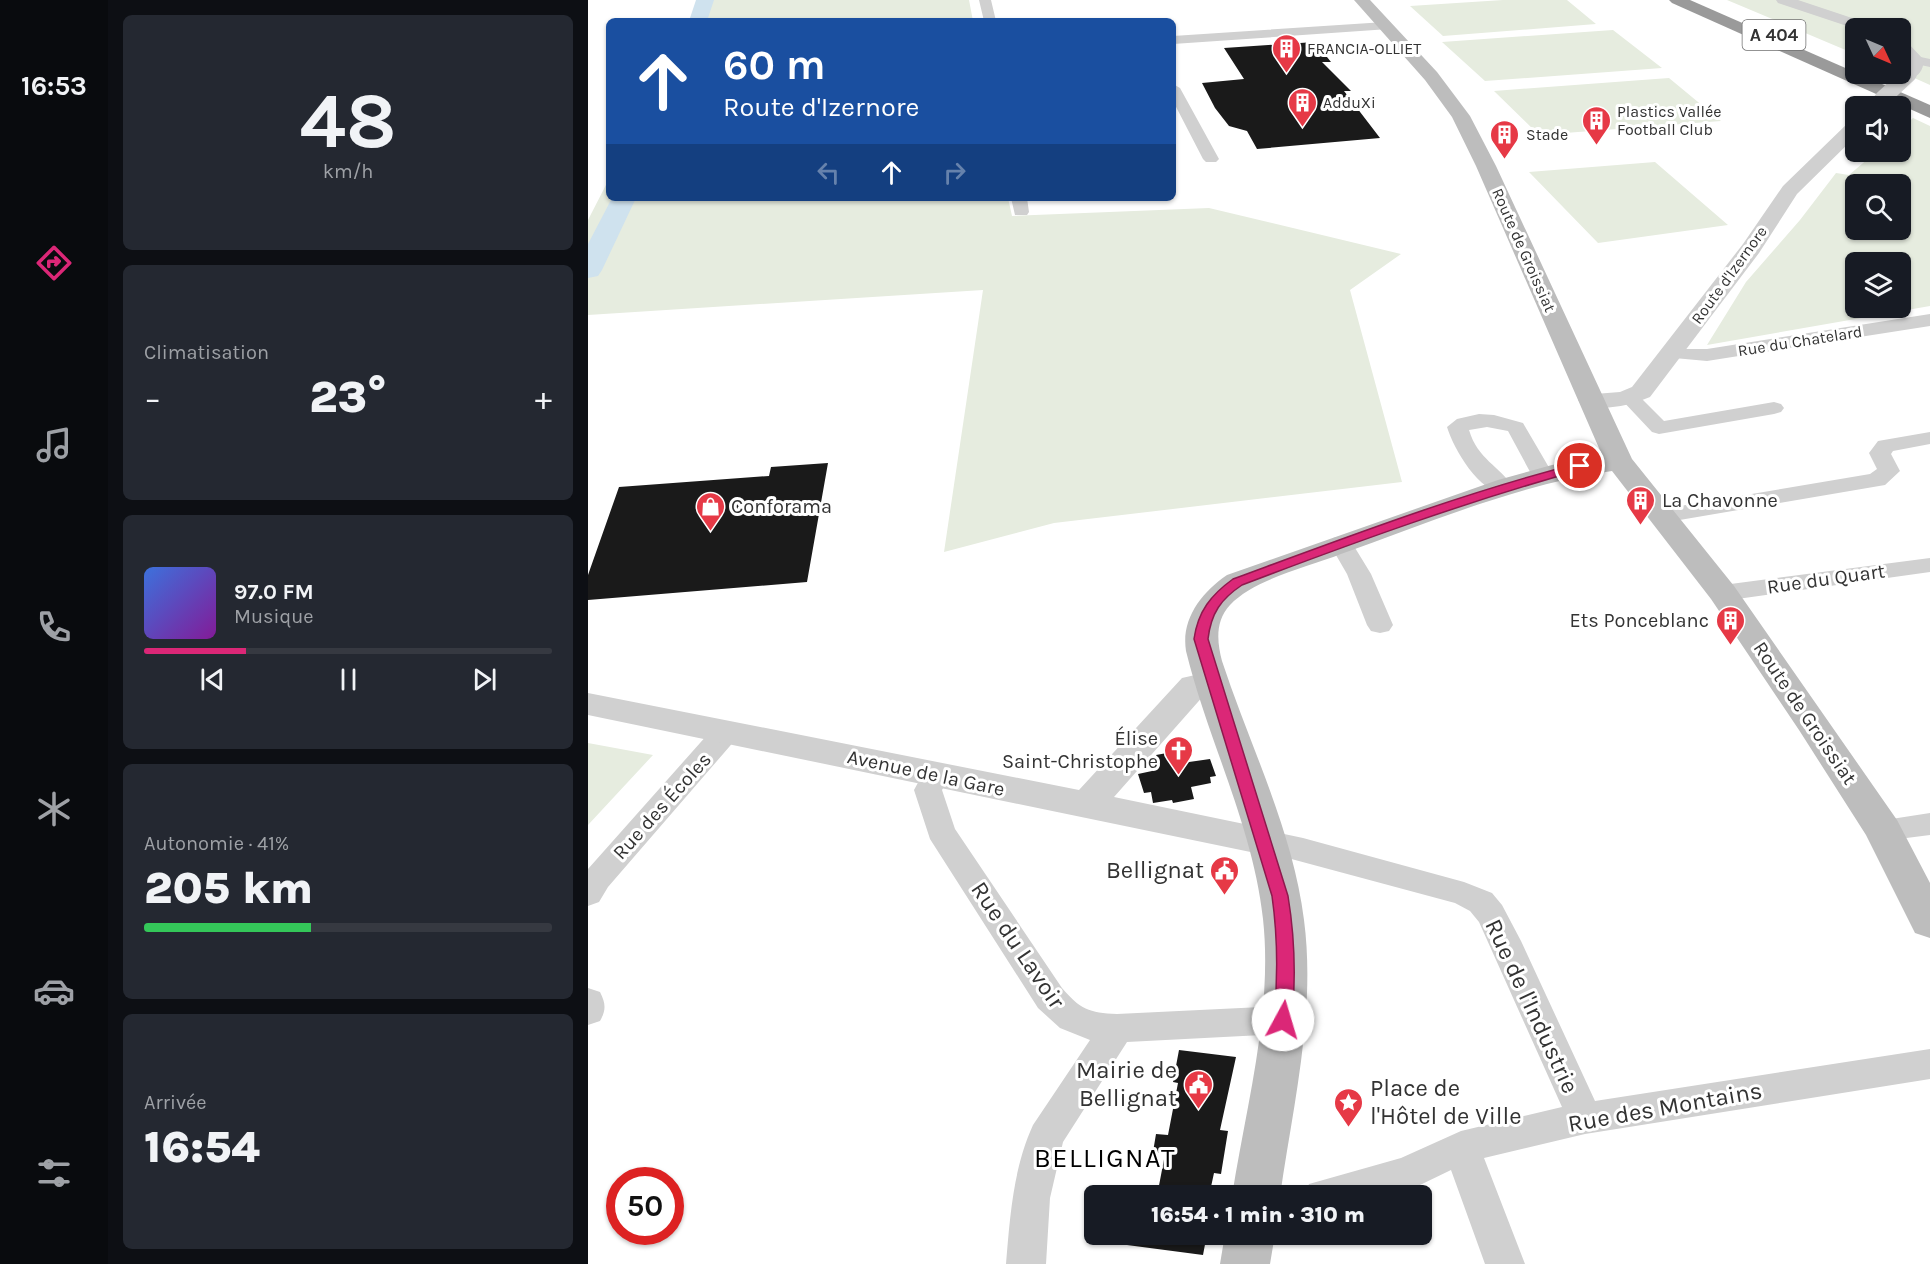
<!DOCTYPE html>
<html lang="fr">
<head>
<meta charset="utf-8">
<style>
  :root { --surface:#171b24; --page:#242831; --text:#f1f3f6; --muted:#9ea1a6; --line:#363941; --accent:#db2777 }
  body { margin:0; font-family:Karla,sans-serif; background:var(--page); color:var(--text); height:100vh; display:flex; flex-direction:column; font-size:22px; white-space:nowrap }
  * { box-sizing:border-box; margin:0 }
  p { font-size:20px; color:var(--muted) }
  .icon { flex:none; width:33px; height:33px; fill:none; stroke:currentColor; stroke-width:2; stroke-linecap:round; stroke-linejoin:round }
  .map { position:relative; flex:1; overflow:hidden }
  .details { display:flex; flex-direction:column; gap:15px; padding:15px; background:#0d0f14; width:480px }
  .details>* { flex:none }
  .top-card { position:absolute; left:18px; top:18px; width:570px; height:183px; border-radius:9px; box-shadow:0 2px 4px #0004; background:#1a4fa0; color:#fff; overflow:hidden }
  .needle { width:39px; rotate:134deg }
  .tools { position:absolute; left:1257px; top:18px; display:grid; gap:12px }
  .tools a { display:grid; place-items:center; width:66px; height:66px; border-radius:9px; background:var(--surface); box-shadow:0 2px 4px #0004; font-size:30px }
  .speed { position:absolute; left:18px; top:1167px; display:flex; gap:12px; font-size:30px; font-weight:700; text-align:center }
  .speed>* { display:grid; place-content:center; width:78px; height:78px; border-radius:50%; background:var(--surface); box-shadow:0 2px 4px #0004; line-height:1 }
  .speed .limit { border:9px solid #d22; background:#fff; color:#111 }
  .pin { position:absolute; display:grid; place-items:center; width:51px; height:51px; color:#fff; margin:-26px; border:3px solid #fff; border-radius:50%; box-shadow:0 2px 6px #0007 }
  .me { position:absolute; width:66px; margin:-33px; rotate:6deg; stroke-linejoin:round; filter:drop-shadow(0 0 4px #0008) }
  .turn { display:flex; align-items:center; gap:21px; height:126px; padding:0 18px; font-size:27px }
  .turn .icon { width:78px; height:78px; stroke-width:2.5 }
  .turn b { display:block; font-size:42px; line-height:51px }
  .lanes { display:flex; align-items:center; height:57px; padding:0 18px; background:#0003; justify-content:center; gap:30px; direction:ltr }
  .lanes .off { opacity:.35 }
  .big { font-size:45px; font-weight:800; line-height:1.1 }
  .details .card { flex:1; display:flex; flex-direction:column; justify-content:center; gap:9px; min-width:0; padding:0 21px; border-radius:9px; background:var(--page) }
  .details .dial { align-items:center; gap:0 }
  .dial b { font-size:78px; line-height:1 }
  .song { display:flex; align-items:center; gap:18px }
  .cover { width:72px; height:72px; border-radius:9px; background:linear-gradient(135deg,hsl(220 70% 55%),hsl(290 70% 35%)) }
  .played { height:6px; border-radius:3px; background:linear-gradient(90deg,var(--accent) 25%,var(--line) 25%) }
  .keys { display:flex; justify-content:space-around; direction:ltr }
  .heat { display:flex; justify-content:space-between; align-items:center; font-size:33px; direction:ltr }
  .charge { height:9px; border-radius:4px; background:linear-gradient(90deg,#34c759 41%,var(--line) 0) }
  .trip { position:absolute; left:496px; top:1185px; width:348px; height:60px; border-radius:9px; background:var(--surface); box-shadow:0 2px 4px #0004; font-weight:800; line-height:60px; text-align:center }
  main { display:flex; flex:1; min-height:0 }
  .dock { display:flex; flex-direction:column; width:108px; justify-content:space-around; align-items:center; background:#090b0e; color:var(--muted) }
  .dock .icon { width:42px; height:42px }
  .dock .current { color:var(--accent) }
  .dock b { font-size:27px; color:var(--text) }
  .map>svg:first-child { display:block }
  .green { fill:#e6ecdf; fill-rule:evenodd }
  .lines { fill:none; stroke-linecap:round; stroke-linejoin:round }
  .river { fill:#cfe2ee; fill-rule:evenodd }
  .building { fill:#1a1a1a }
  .minor { fill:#d0d0d0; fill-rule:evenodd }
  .tertiary { fill:#d0d0d0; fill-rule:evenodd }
  .secondary { fill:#bdbdbd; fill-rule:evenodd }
  .motorway { fill:#9a9a9a; fill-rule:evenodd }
  .tertiary-bridge { stroke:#d0d0d0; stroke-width:16 }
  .route { fill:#db2777; stroke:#8e194d; stroke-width:1.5 }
  .labels { text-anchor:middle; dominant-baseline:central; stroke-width:6; stroke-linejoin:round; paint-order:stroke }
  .far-poi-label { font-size:16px; fill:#333; stroke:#fff; text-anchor:start }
  .far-street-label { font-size:16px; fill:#333; stroke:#fff }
  .shield { fill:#fff; stroke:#707070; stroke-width:1.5 }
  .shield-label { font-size:18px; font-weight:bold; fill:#333 }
  .poi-label { font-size:20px; fill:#333; stroke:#fff; text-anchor:start }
  .street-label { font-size:20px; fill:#333; stroke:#fff }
  .near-poi-label { font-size:24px; fill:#333; stroke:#fff; text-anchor:end }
  .near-street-label { font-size:24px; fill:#333; stroke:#fff }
  .near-quarter-label { font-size:27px; letter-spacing:1.5px; fill:#000; stroke:#fff }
</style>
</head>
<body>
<main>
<nav class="dock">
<b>16:53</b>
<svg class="icon current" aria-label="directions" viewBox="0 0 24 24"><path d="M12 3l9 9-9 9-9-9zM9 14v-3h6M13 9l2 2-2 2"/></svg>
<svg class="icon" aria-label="music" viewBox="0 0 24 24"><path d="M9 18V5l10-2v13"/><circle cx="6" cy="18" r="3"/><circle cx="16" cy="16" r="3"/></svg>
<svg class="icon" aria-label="phone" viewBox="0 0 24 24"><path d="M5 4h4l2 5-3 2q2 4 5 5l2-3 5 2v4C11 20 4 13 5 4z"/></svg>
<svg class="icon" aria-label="climate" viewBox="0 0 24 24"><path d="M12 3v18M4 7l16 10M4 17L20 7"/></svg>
<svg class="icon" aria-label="car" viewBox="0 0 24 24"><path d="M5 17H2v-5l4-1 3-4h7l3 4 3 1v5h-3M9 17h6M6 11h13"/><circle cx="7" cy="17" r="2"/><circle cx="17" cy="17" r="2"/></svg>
<svg class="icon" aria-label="filters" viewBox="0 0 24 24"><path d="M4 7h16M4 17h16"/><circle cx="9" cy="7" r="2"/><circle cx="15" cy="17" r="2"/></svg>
</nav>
<section class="details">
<div class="card dial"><b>48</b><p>km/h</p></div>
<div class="card"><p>Climatisation</p>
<div class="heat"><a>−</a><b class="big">23°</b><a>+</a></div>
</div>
<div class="card">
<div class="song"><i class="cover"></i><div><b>97.0 FM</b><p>Musique</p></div></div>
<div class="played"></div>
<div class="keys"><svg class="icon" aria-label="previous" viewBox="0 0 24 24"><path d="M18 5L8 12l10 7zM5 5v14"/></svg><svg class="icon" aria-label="pause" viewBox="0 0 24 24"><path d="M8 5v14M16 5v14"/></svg><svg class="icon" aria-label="next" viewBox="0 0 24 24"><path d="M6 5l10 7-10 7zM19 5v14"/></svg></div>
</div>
<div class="card"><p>Autonomie · 41%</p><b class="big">205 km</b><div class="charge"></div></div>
<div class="card"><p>Arrivée</p><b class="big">16:54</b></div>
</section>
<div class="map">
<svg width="1342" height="1264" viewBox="0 0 1342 1264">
  <rect width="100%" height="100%" fill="#fff"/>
  <!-- green -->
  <path class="green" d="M113,0H381L385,21H102Z
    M915,0H979L1008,24L855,36L822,6Z
    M1139,0H1342V85L1313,72L1312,28H1268L1267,54Z
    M1025,30L1074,68L897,81L854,42Z
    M1081,78L1133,121L951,135L906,91Z
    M1325,118L1342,126V306L1119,345L1158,282L1212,220L1248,173L1261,175L1288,152H1312L1313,129ZM1312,184V230H1268V184ZM1312,262V308H1268V262Z
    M1067,162L1140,225L1010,243L941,172Z
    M21,179V198H420L424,216L621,208L813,254L762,290L814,482L466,523L356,552L395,290L0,315V220Z
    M0,743L65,755L0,825Z"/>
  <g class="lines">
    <!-- river -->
    <path class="river" d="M108,0H126L119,21H101Z
      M24,198H48L14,270L10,276L0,278V244Z"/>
  </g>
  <!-- building -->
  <path class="building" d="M727,42L743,62H734L763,91H756L792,138L669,149L659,131L641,126L627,108L614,83L656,79L636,48Z
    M240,463L219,582L0,600V575L31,487L181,476L183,467Z
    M590,751L594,763L622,759L628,776L622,777L623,783L603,787L606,799L585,803L584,800L565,803L563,792L556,793L550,774L564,771L562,763L570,761L568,755Z
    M591,1050L648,1057L632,1130L640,1131L633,1174L626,1173L621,1196H569L577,1154L565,1152L568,1134L580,1135L590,1083L585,1082Z
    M539,1234H619L615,1255L539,1245Z"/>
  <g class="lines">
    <!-- minor -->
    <path class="minor" d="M391,0H403L408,21H396Z
      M797,22L803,26L801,29L585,44V36Z
      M1328,56L1342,59V67L1323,63L1321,60Z
      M585,84L592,88L631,159L628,162H618L615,159L585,101Z
      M423,198H439L441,212L439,215H427Z
      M1342,314V326L1119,361L1075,357L1072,353L1075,349H1119Z
      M1042,392L1049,394L1076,421L1186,402L1193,404L1196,408L1193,412L1186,414L1071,434L1064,432L1032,398L1035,394Z
      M891,414L906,415L935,423L966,476L963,481L955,483L947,481L920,431L899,427L881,430C890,460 911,465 926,488L923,493C895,500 866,450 859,427L869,419Z
      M1342,432V444L1305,451L1303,454L1312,471L1297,485L1074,523L1066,521L1062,516L1066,511L1074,509L1282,474L1289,469L1281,453L1290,441Z
      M753,536L761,538L783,574L805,625L801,631L792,633L783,631L779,625L759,574L741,543L745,538Z
      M1342,558V572L1135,601L1126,598L1123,593L1126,588L1135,585Z
      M138,723L148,725L152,732L148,739L20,887L11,902L0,906V869L128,725Z
      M348,765L358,768L362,775L354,790L367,829L474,988C492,1009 501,1013 529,1014L695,1006L707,1010L712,1020L707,1030L695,1034L539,1042L475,1142L462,1198L458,1264H418C422,1217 425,1169 445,1125L502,1040L472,1028L450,1008L342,839L326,790L338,768Z
      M1342,813V835L1295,841L1284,838L1280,830L1284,822Z
      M677,830L715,838L876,882L904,893L914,905L933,941L1007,1101L1342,1049V1079L997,1134L896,1158L937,1264H897L863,1170L832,1185L799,1196H715L721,1184L813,1158L873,1131L974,1107L891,922L882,911L867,903L666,849L662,841L666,833Z
      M0,988L12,992C18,1004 18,1010 12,1021L0,1025Z"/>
    <!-- tertiary -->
    <path class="tertiary" d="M1188,0H1210L1285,25L1288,28L1268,29L1190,3Z
      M1312,39L1318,41L1336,60C1335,70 1331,77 1321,79L1313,74L1319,67L1320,61L1312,54Z
      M1268,120V136L1209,194L1171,253L1062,397C1040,406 1017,411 994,405L990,400L994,395L1032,392L1044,387L1155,244L1195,186L1262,121Z
      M625,671L637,674L641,682L637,690L617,694L526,797L690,831L696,841L690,851L677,855L0,715V693L491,790L594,678Z"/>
    <!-- secondary -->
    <path class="secondary" d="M766,0H782L849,72L882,116L908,166L1044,459L1146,586L1309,820L1342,883V938L1327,933L1278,835L1211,730L1123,599L1024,471C932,484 840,523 753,554C720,567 666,579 642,605C627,621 629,642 634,661C662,746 705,831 716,920C728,1011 705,1106 692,1196H644C658,1106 685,1011 675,919C665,826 620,741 598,651C593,619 613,593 639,575L910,480L964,465L1014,455L888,166L864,117L837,80Z
      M637,1234H687L682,1264H632Z"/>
    <!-- motorway -->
    <path class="motorway" d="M1081,0H1102L1342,105V118L1084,3Z"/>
    <!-- tertiary-bridge -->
    <path class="tertiary-bridge" d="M1294,99L1321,74"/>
  </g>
  <!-- route -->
  <path class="route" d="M992,463L996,464V469C880,501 767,542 654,585C633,599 623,613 620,639L700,896C707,938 708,977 704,1020L701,1025L695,1027L688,1025L686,1020C690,977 690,938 684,896L606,639C610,611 623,595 645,579C759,537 874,493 992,463Z"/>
  <!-- icons -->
  <defs>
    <symbol id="building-pin" viewBox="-11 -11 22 30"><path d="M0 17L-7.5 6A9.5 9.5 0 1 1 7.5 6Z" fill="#e63946" stroke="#fff"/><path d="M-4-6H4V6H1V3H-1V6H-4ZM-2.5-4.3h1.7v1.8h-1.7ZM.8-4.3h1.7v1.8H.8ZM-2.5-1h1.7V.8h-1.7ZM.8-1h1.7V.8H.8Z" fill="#fff"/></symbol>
    <symbol id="shop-pin" viewBox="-11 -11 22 30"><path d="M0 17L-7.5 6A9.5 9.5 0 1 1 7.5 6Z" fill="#e63946" stroke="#fff"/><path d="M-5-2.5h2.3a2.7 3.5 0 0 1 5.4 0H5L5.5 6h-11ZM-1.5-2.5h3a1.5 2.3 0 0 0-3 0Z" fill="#fff"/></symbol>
    <symbol id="church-pin" viewBox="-11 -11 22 30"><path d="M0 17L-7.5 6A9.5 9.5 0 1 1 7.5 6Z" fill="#e63946" stroke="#fff"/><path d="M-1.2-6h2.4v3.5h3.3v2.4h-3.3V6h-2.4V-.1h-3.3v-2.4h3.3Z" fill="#fff"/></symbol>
    <symbol id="civic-pin" viewBox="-11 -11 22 30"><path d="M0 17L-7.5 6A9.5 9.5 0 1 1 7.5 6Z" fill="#e63946" stroke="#fff"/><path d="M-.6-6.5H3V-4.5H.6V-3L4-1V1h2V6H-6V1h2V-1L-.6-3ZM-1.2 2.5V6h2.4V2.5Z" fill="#fff"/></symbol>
    <symbol id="sight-pin" viewBox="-11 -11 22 30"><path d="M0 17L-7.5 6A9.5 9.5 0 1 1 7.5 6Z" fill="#e63946" stroke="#fff"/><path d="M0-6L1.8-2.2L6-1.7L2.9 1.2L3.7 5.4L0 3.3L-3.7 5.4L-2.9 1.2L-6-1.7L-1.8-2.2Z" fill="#fff"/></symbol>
  </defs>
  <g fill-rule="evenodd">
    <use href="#building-pin" x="682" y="32" width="33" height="45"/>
    <use href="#building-pin" x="698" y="86" width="33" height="45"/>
    <use href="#building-pin" x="992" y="104" width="33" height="45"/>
    <use href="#building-pin" x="900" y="118" width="33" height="45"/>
    <use href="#building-pin" x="1036" y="484" width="33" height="45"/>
    <use href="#shop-pin" x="106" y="490" width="33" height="45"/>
    <use href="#building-pin" x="1126" y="604" width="33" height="45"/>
    <use href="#church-pin" x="574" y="734" width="33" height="45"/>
    <use href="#civic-pin" x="620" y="854" width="33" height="45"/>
    <use href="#civic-pin" x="594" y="1068" width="33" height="45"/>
    <use href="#sight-pin" x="744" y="1086" width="33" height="45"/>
  </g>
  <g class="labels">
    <!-- far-poi labels -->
    <g class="far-poi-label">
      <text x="719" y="48">FRANCIA-OLLIET</text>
      <text x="735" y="102">AdduXi</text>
      <text x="1029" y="111">Plastics Vallée<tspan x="1029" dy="18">Football Club</tspan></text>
      <text x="938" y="134">Stade</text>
    </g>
    <!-- far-street labels -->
    <g class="far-street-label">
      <text transform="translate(936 250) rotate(66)">Route de Groissiat</text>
      <text transform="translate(1141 275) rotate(-54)">Route d'Izernore</text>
      <text transform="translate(1212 341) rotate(-9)">Rue du Chatelard</text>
    </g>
    <!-- shield labels -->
    <rect class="shield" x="1154.5" y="20" width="63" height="30" rx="4.5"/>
    <g class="shield-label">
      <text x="1186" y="35">A 404</text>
    </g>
    <!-- poi labels -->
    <g class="poi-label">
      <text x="1074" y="500">La Chavonne</text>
      <text x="143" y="506">Conforama</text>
      <text x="1121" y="620" text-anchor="end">Ets Ponceblanc</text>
      <text x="570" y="738" text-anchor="end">Élise<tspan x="570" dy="23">Saint-Christophe</tspan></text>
    </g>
    <!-- street labels -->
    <g class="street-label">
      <text transform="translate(1238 579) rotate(-8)">Rue du Quart</text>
      <text transform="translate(1217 713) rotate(56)">Route de Groissiat</text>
      <text transform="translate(338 773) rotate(12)">Avenue de la Gare</text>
      <text transform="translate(74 806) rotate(-48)">Rue des Écoles</text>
    </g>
    <!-- near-poi labels -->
    <g class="near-poi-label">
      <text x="616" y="870">Bellignat</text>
      <text x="589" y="1070">Mairie de<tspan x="589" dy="28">Bellignat</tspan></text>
      <text x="782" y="1088" text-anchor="start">Place de<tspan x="782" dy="28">l'Hôtel de Ville</tspan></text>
    </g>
    <!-- near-street labels -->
    <g class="near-street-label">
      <text transform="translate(430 945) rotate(56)">Rue du Lavoir</text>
      <text transform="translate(944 1006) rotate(65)">Rue de l'Industrie</text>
      <text transform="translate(1077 1107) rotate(-10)">Rue des Montains</text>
    </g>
    <!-- near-quarter labels -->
    <g class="near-quarter-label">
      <text x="517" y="1158">BELLIGNAT</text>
    </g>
  </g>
</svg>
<div class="tools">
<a><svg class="needle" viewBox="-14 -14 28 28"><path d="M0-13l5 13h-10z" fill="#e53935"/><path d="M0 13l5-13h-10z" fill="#9ea1a6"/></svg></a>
<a><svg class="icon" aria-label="sound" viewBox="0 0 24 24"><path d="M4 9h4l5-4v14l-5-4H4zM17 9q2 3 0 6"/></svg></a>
<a><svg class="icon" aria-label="search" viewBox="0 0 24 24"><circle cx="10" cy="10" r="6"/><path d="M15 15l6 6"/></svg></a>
<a><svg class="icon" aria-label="layers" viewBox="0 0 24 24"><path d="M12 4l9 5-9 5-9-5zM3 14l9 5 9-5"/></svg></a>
</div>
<div class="speed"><div class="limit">50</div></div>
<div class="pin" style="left:992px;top:466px;background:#d93025"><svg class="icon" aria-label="arrive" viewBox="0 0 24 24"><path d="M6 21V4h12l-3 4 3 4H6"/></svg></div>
<svg class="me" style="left:695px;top:1020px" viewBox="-20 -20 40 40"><circle r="19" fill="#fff"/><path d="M0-13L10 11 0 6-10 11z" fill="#db2777"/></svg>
<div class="trip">16:54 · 1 min · 310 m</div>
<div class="top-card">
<div class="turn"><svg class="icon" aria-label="ahead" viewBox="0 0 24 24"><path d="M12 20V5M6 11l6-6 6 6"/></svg><div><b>60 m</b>Route d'Izernore</div></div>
<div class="lanes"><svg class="icon off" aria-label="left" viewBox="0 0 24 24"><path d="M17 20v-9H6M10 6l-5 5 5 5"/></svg><svg class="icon" aria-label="ahead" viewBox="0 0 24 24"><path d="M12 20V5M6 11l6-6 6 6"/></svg><svg class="icon off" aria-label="right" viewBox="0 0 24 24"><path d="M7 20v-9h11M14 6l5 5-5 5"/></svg></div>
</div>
</div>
</main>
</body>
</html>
